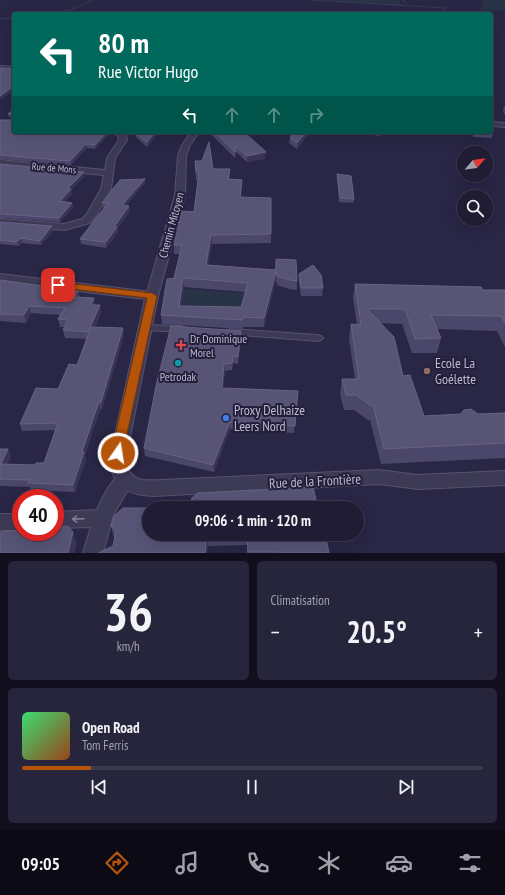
<!DOCTYPE html>
<html lang="fr">
<head>
<meta charset="utf-8">
<style>
  :root { --surface:#1f1c34; --page:#27253c; --text:#f1f3f6; --muted:#a1a1ac; --line:#3c3a4f; --accent:#b45309 }
  body { margin:0; font-family:"PT Sans Narrow",sans-serif; background:var(--page); color:var(--text); height:100vh; display:flex; flex-direction:column; font-size:15px; white-space:nowrap }
  * { box-sizing:border-box; margin:0 }
  p { font-size:13px; color:var(--muted) }
  .icon { flex:none; width:22px; height:22px; fill:none; stroke:currentColor; stroke-width:2; stroke-linecap:round; stroke-linejoin:round }
  .map { position:relative; height:553px; overflow:hidden }
  .panel { display:flex; flex-direction:column; gap:8px; padding:8px; background:#110f1d; flex:1 }
  .panel>* { flex:none }
  .guide { position:absolute; left:12px; top:12px; width:481px; height:122px; border-radius:4px; box-shadow:0 4px 16px #0002,0 0 0 1px var(--line); background:#00695c; color:#fff; overflow:hidden }
  .needle { width:26px; rotate:62deg }
  .buttons { position:absolute; left:457px; top:146px; display:grid; gap:8px }
  .buttons a { display:grid; place-items:center; width:36px; height:36px; border-radius:50%; background:var(--surface); box-shadow:0 4px 16px #0002,0 0 0 1px var(--line); font-size:20px }
  .speed { position:absolute; left:12px; top:489px; display:flex; gap:8px; font-size:20px; font-weight:700; text-align:center }
  .speed>* { display:grid; place-content:center; width:52px; height:52px; border-radius:50%; background:var(--surface); box-shadow:0 4px 16px #0002,0 0 0 1px var(--line); line-height:1 }
  .speed .limit { border:6px solid #d22; background:#fff; color:#111 }
  .pin { position:absolute; display:grid; place-items:center; width:34px; height:34px; color:#fff; margin:-17px; border-radius:8px; box-shadow:0 2px 6px #0006 }
  .me { position:absolute; width:44px; margin:-22px; rotate:13deg; stroke-linejoin:round; filter:drop-shadow(0 0 3px #0008) }
  .turn { display:flex; align-items:center; gap:14px; height:84px; padding:0 20px; font-size:18px }
  .turn .icon { width:52px; height:52px; stroke-width:2.5 }
  .turn b { display:block; font-size:28px; line-height:34px }
  .lanes { display:flex; align-items:center; height:38px; padding:0 20px; background:#0003; justify-content:center; gap:20px; direction:ltr }
  .lanes .off { opacity:.35 }
  .big { font-size:30px; font-weight:700; line-height:1.1 }
  .panel .card { flex:1; display:flex; flex-direction:column; justify-content:center; gap:6px; min-width:0; padding:0 14px; border-radius:6px; background:var(--page) }
  .panel .dial { align-items:center; gap:0 }
  .dial b { font-size:52px; line-height:1 }
  .song { display:flex; align-items:center; gap:12px }
  .cover { width:48px; height:48px; border-radius:6px; background:linear-gradient(135deg,hsl(140 70% 55%),hsl(20 70% 35%)) }
  .played { height:4px; border-radius:2px; background:linear-gradient(90deg,var(--accent) 15%,var(--line) 15%) }
  .keys { display:flex; justify-content:space-around; direction:ltr }
  .heat { display:flex; justify-content:space-between; align-items:center; font-size:22px; direction:ltr }
  .panel .tiles { flex:1; display:grid; gap:8px; grid-template-columns:1fr 1fr }
  .card:last-child { grid-column:span 2 }
  .trip { position:absolute; left:142px; top:501px; width:222px; height:40px; border-radius:20px; background:var(--surface); box-shadow:0 4px 16px #0002,0 0 0 1px var(--line); font-weight:700; line-height:40px; text-align:center }
  .menu { display:flex; height:64px; justify-content:space-around; align-items:center; background:#0c0b15; color:var(--muted) }
  .menu .icon { width:28px; height:28px }
  .menu .on { color:var(--accent) }
  .menu b { font-size:18px; color:var(--text) }
  .map>svg:first-child { display:block }
  .green { fill:#283347 }
  .lines { fill:none; stroke-linecap:round; stroke-linejoin:round }
  .service-casing { stroke:#56536d; stroke-width:2 }
  .minor-casing { stroke:#56536d; stroke-width:2 }
  .tertiary-casing { stroke:#56536d; stroke-width:2 }
  .path { stroke:#434f61; stroke-width:1; stroke-dasharray:1.5 1.5; stroke-linecap:butt }
  .service { fill:#3d3a56; fill-rule:evenodd }
  .minor { fill:#3d3a56; fill-rule:evenodd }
  .tertiary { fill:#3d3a56; fill-rule:evenodd }
  .wall { fill:#4b476b; fill-rule:evenodd }
  .shaded-wall { fill:#393558 }
  .building { fill:#575476; stroke:#676384; fill-rule:evenodd }
  .oneway { stroke:#827f99 }
  .route { fill:#b45309; stroke:#753606 }
  .health-dot { fill:#e0444e; stroke:#221f3b; stroke-width:1.5 }
  .culture-dot { fill:#0f9aa8; stroke:#221f3b; stroke-width:1.5 }
  .education-dot { fill:#8d6e63; stroke:#221f3b; stroke-width:1.5 }
  .shop-dot { fill:#3f7fe0; stroke:#221f3b; stroke-width:1.5 }
  .labels { text-anchor:middle; dominant-baseline:central; stroke-width:4; stroke-linejoin:round; paint-order:stroke }
  .far-street-label { font-size:10px; fill:#bbb8cf; stroke:#221f3b }
  .street-label { font-size:12px; fill:#bbb8cf; stroke:#221f3b }
  .poi-label { font-size:12px; fill:#bbb8cf; stroke:#221f3b; text-anchor:start }
  .near-poi-label { font-size:14px; fill:#bbb8cf; stroke:#221f3b; text-anchor:start }
  .near-street-label { font-size:14px; fill:#bbb8cf; stroke:#221f3b }
</style>
</head>
<body>
<div class="map">
<svg width="505" height="553" viewBox="0 0 505 553">
  <rect width="100%" height="100%" fill="#292646"/>
  <!-- green -->
  <path class="green" d="M327,0H399L403,6Z
    M476,0H505V11L480,10L484,1Z
    M184,289L248,293L242,317L181,316Z"/>
  <g class="lines">
    <defs>
      <path id="service" d="M146,325L181,326L184,327L185,329L184,331L181,332L143,330L142,328L143,326Z
        M230,329L318,335L321,336L323,338L321,340L318,341L227,334L226,332L227,330Z"/>
      <path id="minor" d="M0,66L14,67V71L0,70Z
        M491,122L505,123V127L491,126Z
        M113,132H123L126,135L127,140L115,158L111,189L96,216L90,223L64,230L0,225V219L64,224L82,219L87,214L101,189L104,175L0,166V160L105,170L107,158L119,140L118,136Z
        M191,132H199L190,145L186,156L185,195L158,296L156,299H148L146,296L175,195L178,156L182,145Z
        M125,473L131,475L134,480L113,515L103,553H83L91,527L55,528V512L97,510C103,497 111,477 125,473Z
        M0,514H21V530H0Z"/>
      <path id="tertiary" d="M0,274L152,292L156,293L158,296L125,462C130,482 145,481 162,480L379,470L418,475L505,471V485L418,489L379,484L154,496C129,495 114,488 109,462L145,299L0,282Z"/>
    </defs>
    <!-- service casing -->
    <use href="#service" class="service-casing"/>
    <!-- minor casing -->
    <use href="#minor" class="minor-casing"/>
    <!-- tertiary casing -->
    <use href="#tertiary" class="tertiary-casing"/>
    <!-- path -->
    <path class="path" d="M312,0L446,8
      M403,0L407,4
      M51,14L73,9L93,0
      M438,14L446,8
      M0,19L14,18"/>
    <!-- service -->
    <use href="#service" class="service"/>
    <!-- minor -->
    <use href="#minor" class="minor"/>
    <!-- tertiary -->
    <use href="#tertiary" class="tertiary"/>
  </g>
  <!-- wall -->
  <path class="wall" d="M504,106L505,107V115L503,111Z
    M14,109V118L9,117L8,114Z
    M0,120L14,132H111L95,149L87,148L71,165L0,159Z
    M136,132H162L160,134H157L147,147L136,137L135,133Z
    M209,132H244L265,159L247,162L236,152L235,158Z
    M310,132L297,149L289,143L290,138Z
    M359,132H383L380,136L359,133Z
    M454,132H493L492,138L473,137V134L454,133Z
    M195,161L230,177V179L242,180L241,197L271,234V243L212,244L208,265L275,270L276,259L297,281V290L289,289L277,285L276,280L264,327H243V329L162,324L161,315L174,278L180,254H174V245L194,212L198,180H196ZM184,287L246,292L241,307H181Z
    M0,164L85,176L71,189L72,194L64,202L72,203L73,207L60,222L0,218Z
    M337,174L354,199L353,203L339,202L337,178Z
    M145,179V183L126,205L129,206L130,211L117,229L118,232L106,248L81,244L80,239L104,208H103L102,203Z
    M0,222L52,226L53,231L41,245L22,243L19,246L0,244Z
    M299,274L323,288L322,296H301L299,282Z
    M0,280L42,286V287L78,291L80,297L95,305H100L101,312L95,327L124,335L102,409H101L94,426L85,455L86,459L75,492L31,490L30,487L0,486V449H8L11,456L7,464L35,465L44,463L55,430L22,431L20,424L58,389L77,365L87,339L65,338L63,330L65,327H60L58,319L61,315L31,313L26,323L0,321Z
    M355,284L483,290H505V347L497,331L437,329L441,338L437,353H412L402,324L381,323L403,376L424,416L505,413V458L381,464L370,420H368L354,410H344L340,394L342,379H355L349,339L351,324L357,325L353,298Z
    M241,331V338L238,364L233,363L232,370L225,371L223,388L298,391L294,433L230,429L214,472L145,456L144,448Z
    M111,526L325,534L329,553H247V545L208,546L207,553H98L113,546L115,539L114,538Z"/>
  <!-- shaded-wall -->
  <path class="shaded-wall" d="M11,88L12,92L0,100V96Z
    M107,132H111L95,149V145Z
    M155,132H157V134L147,147V142Z
    M306,132H310L297,149V143Z
    M86,144L87,148L71,165L70,161Z
    M236,146V152L235,158V152Z
    M266,152L265,159L247,162V156Z
    M230,169V177L228,187V179Z
    M84,172L85,176L68,193L67,189Z
    M145,179V183L122,210V205Z
    M71,189L72,194L61,206L60,201Z
    M72,203L73,207L60,222L59,218Z
    M129,206L130,211L117,229L118,232L106,248V242L114,227Z
    M52,226L53,231L41,245L40,241Z
    M211,235L212,244L207,274L206,265Z
    M21,238L22,243L19,246L17,242Z
    M276,271V280L264,327V318Z
    M183,278L184,287L180,316L179,306Z
    M78,291L80,298L75,297Z
    M94,298L95,305H91Z
    M100,305L101,312L90,339L88,332Z
    M29,306L31,313L26,323L24,315Z
    M123,328L124,335L102,409L101,402Z
    M241,331V338L238,364V357Z
    M224,364L225,371L222,395V388Z
    M99,402L101,409L94,426L85,455L86,459L75,492L73,485L82,452L93,419Z
    M230,422V429L214,472L213,465Z
    M8,449L11,456L4,471L1,464Z
    M73,532L77,544L74,553H68Z
    M207,535L208,546L207,553H205Z"/>
  <!-- building -->
  <path class="building" d="M0,68L14,69V92L11,88L0,96Z
    M14,109V114H8Z
    M0,120H14V132H107L95,145L86,144L70,161L0,155Z
    M136,132H155L147,142L135,133Z
    M215,132H244L266,152L247,156L236,146L235,152Z
    M294,132H306L297,143L290,138Z
    M209,142L213,169H230L228,179L242,180L240,197L271,198V234L211,235L206,265L276,270V259L296,260L297,281L290,280L277,276L276,271L264,318L243,317L242,320L161,315L167,279L176,278H174L182,245H174L182,211L194,212L199,172H196L195,161H202ZM183,278L248,283L241,307L179,306Z
    M0,164L84,172L67,189H71L60,201L72,203L59,218L0,214Z
    M337,174L351,176L354,199L340,198Z
    M145,179L122,205L129,206L114,227H117L106,242L80,239L108,203H102L120,180Z
    M0,222L52,226L40,241L21,238L17,242L0,240Z
    M313,265L321,275L323,288H301L299,274Z
    M0,280L42,286L41,287L78,291L75,297L94,298L91,305H100L88,332L63,330L68,320L58,319L65,308L29,306L24,315L0,314Z
    M355,284L481,287L483,290H505V323L501,316L431,315L441,338L415,339L405,309H367L394,337L403,376L410,375L424,416L461,414L464,410L471,409L478,414L505,413V443L384,449L373,405H370L356,395H346L342,379H359L351,324L361,325Z
    M171,326L241,331L238,357L233,356L232,363L224,364L222,388L298,391L295,426L230,422L213,465L144,448L156,386Z
    M91,327L123,328L101,402H99L93,419L82,452H84L73,485L28,483L30,480L0,479V449H8L1,464L35,465L36,463H44L58,423L20,424L36,388L58,389L69,364L77,365Z
    M313,487L318,508H149V534H243L207,535L205,553H98L113,546L116,531L111,526L114,516L123,508H189L192,498L198,493Z
    M68,526L73,532L68,553H0V532L21,530V532H55V527Z
    M247,534H325L329,553H279V552H248Z"/>
  <!-- one-way arrows -->
  <defs><path id="oneway-shaft" d="M-6 0H5M1.5-3L5.5 0L1.5 3" fill="none" stroke-width="1.6" stroke-linecap="round" stroke-linejoin="round"/></defs>
  <use class="oneway" href="#oneway-shaft" transform="translate(78 519) rotate(178)"/>
  <!-- route -->
  <path class="route" d="M58,282L152,293L157,296L122,457L118,458L113,457L111,453L147,298L55,287L54,285L55,283Z"/>
  <!-- markers -->
  <path class="health-dot" d="M179 339h4v4h4v4h-4v4h-4v-4h-4v-4h4z"/>
  <circle class="culture-dot" cx="178" cy="363" r="4"/>
  <circle class="education-dot" cx="427" cy="371" r="4"/>
  <circle class="shop-dot" cx="226" cy="418" r="4"/>
  <g class="labels">
    <!-- far-street labels -->
    <g class="far-street-label">
      <text transform="translate(54 168) rotate(5)">Rue de Mons</text>
    </g>
    <!-- street labels -->
    <g class="street-label">
      <text transform="translate(171 225) rotate(-75)">Chemin Mitoyen</text>
    </g>
    <!-- poi labels -->
    <g class="poi-label">
      <text x="190" y="338">Dr Dominique<tspan x="190" dy="14">Morel</tspan></text>
      <text x="178" y="376" text-anchor="middle">Petrodak</text>
    </g>
    <!-- near-poi labels -->
    <g class="near-poi-label">
      <text x="435" y="363">Ecole La<tspan x="435" dy="16">Goélette</tspan></text>
      <text x="234" y="410">Proxy Delhaize<tspan x="234" dy="16">Leers Nord</tspan></text>
    </g>
    <!-- near-street labels -->
    <g class="near-street-label">
      <text transform="translate(315 481) rotate(-3)">Rue de la Frontière</text>
    </g>
  </g>
</svg>
<div class="buttons">
<a><svg class="needle" viewBox="-14 -14 28 28"><path d="M0-13l5 13h-10z" fill="#e53935"/><path d="M0 13l5-13h-10z" fill="#a1a1ac"/></svg></a>
<a><svg class="icon" aria-label="search" viewBox="0 0 24 24"><circle cx="10" cy="10" r="6"/><path d="M15 15l6 6"/></svg></a>
</div>
<div class="speed"><div class="limit">40</div></div>
<div class="pin" style="left:58px;top:285px;background:#d93025"><svg class="icon" aria-label="arrive" viewBox="0 0 24 24"><path d="M6 21V4h12l-3 4 3 4H6"/></svg></div>
<svg class="me" style="left:118px;top:453px" viewBox="-20 -20 40 40"><circle r="17" fill="#b45309" stroke="#fff" stroke-width="3"/><path d="M0-11L8 9 0 5-8 9z" fill="#fff"/></svg>
<div class="trip">09:06 · 1 min · 120 m</div>
<div class="guide">
<div class="turn"><svg class="icon" aria-label="left" viewBox="0 0 24 24"><path d="M17 20v-9H6M10 6l-5 5 5 5"/></svg><div><b>80 m</b>Rue Victor Hugo</div></div>
<div class="lanes"><svg class="icon" aria-label="left" viewBox="0 0 24 24"><path d="M17 20v-9H6M10 6l-5 5 5 5"/></svg><svg class="icon off" aria-label="ahead" viewBox="0 0 24 24"><path d="M12 20V5M6 11l6-6 6 6"/></svg><svg class="icon off" aria-label="ahead" viewBox="0 0 24 24"><path d="M12 20V5M6 11l6-6 6 6"/></svg><svg class="icon off" aria-label="right" viewBox="0 0 24 24"><path d="M7 20v-9h11M14 6l5 5-5 5"/></svg></div>
</div>
</div>
<section class="panel">
<div class="tiles">
<div class="card dial"><b>36</b><p>km/h</p></div>
<div class="card"><p>Climatisation</p>
<div class="heat"><a>−</a><b class="big">20.5°</b><a>+</a></div>
</div>
<div class="card">
<div class="song"><i class="cover"></i><div><b>Open Road</b><p>Tom Ferris</p></div></div>
<div class="played"></div>
<div class="keys"><svg class="icon" aria-label="previous" viewBox="0 0 24 24"><path d="M18 5L8 12l10 7zM5 5v14"/></svg><svg class="icon" aria-label="pause" viewBox="0 0 24 24"><path d="M8 5v14M16 5v14"/></svg><svg class="icon" aria-label="next" viewBox="0 0 24 24"><path d="M6 5l10 7-10 7zM19 5v14"/></svg></div>
</div>
</div>
</section>
<nav class="menu">
<b>09:05</b>
<svg class="icon on" aria-label="directions" viewBox="0 0 24 24"><path d="M12 3l9 9-9 9-9-9zM9 14v-3h6M13 9l2 2-2 2"/></svg>
<svg class="icon" aria-label="music" viewBox="0 0 24 24"><path d="M9 18V5l10-2v13"/><circle cx="6" cy="18" r="3"/><circle cx="16" cy="16" r="3"/></svg>
<svg class="icon" aria-label="phone" viewBox="0 0 24 24"><path d="M5 4h4l2 5-3 2q2 4 5 5l2-3 5 2v4C11 20 4 13 5 4z"/></svg>
<svg class="icon" aria-label="climate" viewBox="0 0 24 24"><path d="M12 3v18M4 7l16 10M4 17L20 7"/></svg>
<svg class="icon" aria-label="car" viewBox="0 0 24 24"><path d="M5 17H2v-5l4-1 3-4h7l3 4 3 1v5h-3M9 17h6M6 11h13"/><circle cx="7" cy="17" r="2"/><circle cx="17" cy="17" r="2"/></svg>
<svg class="icon" aria-label="filters" viewBox="0 0 24 24"><path d="M4 7h16M4 17h16"/><circle cx="9" cy="7" r="2"/><circle cx="15" cy="17" r="2"/></svg>
</nav>
</body>
</html>
